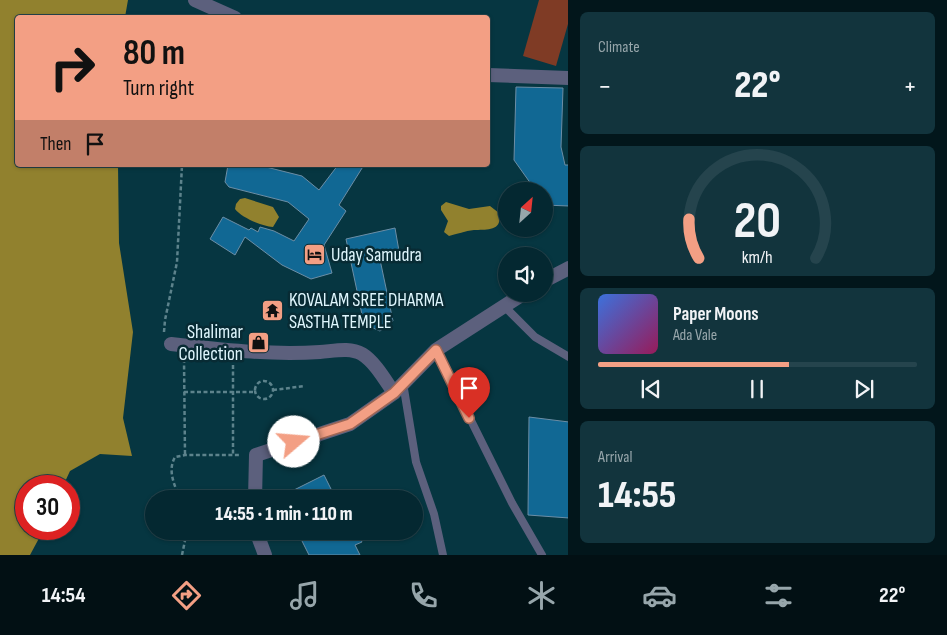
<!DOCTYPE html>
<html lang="en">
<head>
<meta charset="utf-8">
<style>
  :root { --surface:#042831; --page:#12343d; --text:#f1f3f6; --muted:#97a6ab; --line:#25444d; --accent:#f39f84 }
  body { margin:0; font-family:"Sofia Sans Condensed",sans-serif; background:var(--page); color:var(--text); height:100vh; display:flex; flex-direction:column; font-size:19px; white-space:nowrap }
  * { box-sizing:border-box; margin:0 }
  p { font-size:16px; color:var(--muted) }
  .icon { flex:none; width:28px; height:28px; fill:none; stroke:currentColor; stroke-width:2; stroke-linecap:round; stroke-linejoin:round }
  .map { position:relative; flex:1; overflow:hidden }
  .details { display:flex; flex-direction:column; gap:12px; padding:12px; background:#02161b; width:379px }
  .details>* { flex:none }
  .guide { position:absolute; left:15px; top:15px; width:475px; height:152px; border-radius:5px; box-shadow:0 1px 4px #0004,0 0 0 1px var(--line); background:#f39f84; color:#111; overflow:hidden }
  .needle { width:32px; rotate:27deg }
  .fabs { position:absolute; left:498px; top:182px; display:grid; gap:10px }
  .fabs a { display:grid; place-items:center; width:55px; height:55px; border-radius:50%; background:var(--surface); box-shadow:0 1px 4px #0004,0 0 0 1px var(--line); font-size:25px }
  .speed { position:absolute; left:15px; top:475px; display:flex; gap:10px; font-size:25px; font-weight:700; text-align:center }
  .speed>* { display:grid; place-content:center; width:65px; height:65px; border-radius:50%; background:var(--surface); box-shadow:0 1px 4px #0004,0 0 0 1px var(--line); line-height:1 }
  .speed .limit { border:8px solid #d22; background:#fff; color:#111 }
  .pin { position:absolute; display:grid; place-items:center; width:42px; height:42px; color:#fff; margin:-51px -21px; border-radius:50% 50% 50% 0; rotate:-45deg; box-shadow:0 0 5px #0007 }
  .pin .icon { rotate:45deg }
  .me { position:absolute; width:55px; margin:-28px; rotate:72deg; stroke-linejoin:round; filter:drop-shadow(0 0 4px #0008) }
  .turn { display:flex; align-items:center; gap:18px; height:105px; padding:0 25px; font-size:22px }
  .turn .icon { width:65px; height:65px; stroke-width:2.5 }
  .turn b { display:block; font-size:35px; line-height:42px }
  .then { display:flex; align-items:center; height:48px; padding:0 25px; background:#0003; gap:10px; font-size:19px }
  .big { font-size:38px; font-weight:800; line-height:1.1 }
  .details .card { flex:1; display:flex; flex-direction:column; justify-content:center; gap:8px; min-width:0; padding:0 18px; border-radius:8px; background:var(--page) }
  .details .dial { align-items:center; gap:0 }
  .dial svg { height:130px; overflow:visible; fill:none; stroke:var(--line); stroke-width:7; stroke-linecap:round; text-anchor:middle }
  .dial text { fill:var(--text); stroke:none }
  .song { display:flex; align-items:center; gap:15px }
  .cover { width:60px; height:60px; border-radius:8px; background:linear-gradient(135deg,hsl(220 70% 55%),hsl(330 70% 35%)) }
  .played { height:5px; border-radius:2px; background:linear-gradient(90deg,var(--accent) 60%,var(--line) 60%) }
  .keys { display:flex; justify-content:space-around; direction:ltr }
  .heat { display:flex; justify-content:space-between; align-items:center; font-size:28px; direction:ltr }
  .trip { position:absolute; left:145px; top:490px; width:278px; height:50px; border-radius:25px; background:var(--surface); box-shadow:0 1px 4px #0004,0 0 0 1px var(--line); font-weight:800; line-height:50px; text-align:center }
  .menu { display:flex; height:80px; justify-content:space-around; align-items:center; background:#021014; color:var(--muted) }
  .menu .icon { width:35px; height:35px }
  .menu .selected { color:var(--accent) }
  .menu b { font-size:22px; color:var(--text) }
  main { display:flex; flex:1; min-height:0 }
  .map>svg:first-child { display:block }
  .green { fill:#7f3b25 }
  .water { fill:#91812e }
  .building { fill:#116894; stroke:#6c8ea6 }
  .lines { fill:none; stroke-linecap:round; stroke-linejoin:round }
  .path { stroke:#5d838c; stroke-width:2.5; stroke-dasharray:4 2.5; stroke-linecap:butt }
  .service { stroke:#5c607d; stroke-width:8 }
  .minor { stroke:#5c607d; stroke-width:14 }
  .route-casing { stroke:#9e6756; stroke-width:12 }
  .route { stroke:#f39f84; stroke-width:9 }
  .labels { text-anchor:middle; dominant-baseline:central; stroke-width:5; stroke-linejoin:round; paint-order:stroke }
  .poi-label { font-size:19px; fill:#dff6fd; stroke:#082b34; text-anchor:start }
</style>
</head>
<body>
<main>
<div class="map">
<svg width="569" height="555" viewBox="0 0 569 555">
  <rect width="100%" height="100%" fill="#063641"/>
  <!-- green -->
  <path class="green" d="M539,0H568V24L556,66L523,56Z"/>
  <!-- water -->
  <path class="water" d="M0,0H128L125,17L18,18V165H118L119,243L133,332L123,418L132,456L100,454L70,471L63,486H26V529H44L30,555H0Z
    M245,198L273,207L279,217L273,227C262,226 242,218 235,209L236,204L240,199Z
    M446,202L469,209L490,206L499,213C503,232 486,229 474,230C465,231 457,234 449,236L444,232L448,221L441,210V206Z"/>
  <!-- building -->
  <path class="building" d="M516,87L563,88L561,147L565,165H569V206L544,205V191H536L514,160Z
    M228,165H258L302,176L319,190L338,165H364L339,205L346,211L324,245L332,273L311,279L282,265L245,237L235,255L210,239L223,217L249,230L251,228L258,232L260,227L274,231L294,241L309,219L288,202L229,187L225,182Z
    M395,228L399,251L379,255L393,321L380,331L364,324L346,239Z
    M529,417L569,422V518L528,515Z
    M324,475L336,499H276Z
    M297,531H356L362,542L355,545L360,555H309Z"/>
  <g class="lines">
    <!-- path -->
    <path class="path" d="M164,332L165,320L177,262L182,165
      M184,359L185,455
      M233,365V455
      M255 390a9 9 0 1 1 18 0a9 9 0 1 1-18 0Z
      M273,390L305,386
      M184,392H255
      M180,499C175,486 167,471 175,457L185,455H241
      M182,555L187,531"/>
    <!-- service -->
    <path class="service" d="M504,306L535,337L569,357
      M436,350L512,503L542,555
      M403,383L416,462L434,514L443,555"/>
    <!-- minor -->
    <path class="minor" d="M195,0L235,18
      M488,75L569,78
      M544,281L569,268
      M171,344C221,350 271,355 320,352C334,351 350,347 362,354C375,362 385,380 394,393
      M255,499L256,455L350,424L394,393L436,350L523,294
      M256,531L265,555"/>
  </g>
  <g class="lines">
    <defs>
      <path id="route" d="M294,442L350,424L394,393L436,350L469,418"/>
    </defs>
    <!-- route casing -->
    <use href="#route" class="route-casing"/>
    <!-- route -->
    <use href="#route" class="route"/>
  </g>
  <!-- icons -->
  <defs>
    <symbol id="hotel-square" viewBox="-11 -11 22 22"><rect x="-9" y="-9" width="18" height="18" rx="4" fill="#f39f84" stroke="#082b34"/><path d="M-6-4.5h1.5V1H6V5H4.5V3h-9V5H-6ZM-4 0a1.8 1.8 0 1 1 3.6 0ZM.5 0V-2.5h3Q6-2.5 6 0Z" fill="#111"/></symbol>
    <symbol id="temple-square" viewBox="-11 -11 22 22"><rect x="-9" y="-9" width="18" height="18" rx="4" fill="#f39f84" stroke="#082b34"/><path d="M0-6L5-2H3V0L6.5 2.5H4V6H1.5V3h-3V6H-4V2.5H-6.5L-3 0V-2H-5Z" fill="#111"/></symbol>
    <symbol id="shop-square" viewBox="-11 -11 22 22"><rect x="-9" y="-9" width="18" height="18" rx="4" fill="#f39f84" stroke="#082b34"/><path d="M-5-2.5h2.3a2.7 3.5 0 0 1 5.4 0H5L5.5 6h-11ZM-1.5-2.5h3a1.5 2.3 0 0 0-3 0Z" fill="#111"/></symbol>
  </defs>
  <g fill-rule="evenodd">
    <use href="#hotel-square" x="302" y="242" width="25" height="25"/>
    <use href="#temple-square" x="260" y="298" width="25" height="25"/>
    <use href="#shop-square" x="246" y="330" width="25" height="25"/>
  </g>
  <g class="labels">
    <!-- poi labels -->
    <g class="poi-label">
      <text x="331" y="255">Uday Samudra</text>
      <text x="289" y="300">KOVALAM SREE DHARMA<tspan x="289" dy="22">SASTHA TEMPLE</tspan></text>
      <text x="243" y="332" text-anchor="end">Shalimar<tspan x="243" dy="22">Collection</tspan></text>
    </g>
  </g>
</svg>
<div class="fabs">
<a><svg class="needle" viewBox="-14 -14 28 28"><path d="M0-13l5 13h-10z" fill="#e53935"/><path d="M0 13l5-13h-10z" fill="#97a6ab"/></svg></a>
<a><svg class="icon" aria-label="sound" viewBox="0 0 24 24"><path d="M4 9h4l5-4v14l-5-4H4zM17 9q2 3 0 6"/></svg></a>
</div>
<div class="speed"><div class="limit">30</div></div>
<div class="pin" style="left:469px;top:418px;background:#d93025"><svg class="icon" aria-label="arrive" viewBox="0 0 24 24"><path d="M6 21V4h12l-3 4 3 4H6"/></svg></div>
<svg class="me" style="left:294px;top:442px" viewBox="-20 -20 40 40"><circle r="19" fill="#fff"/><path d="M0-13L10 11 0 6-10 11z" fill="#f39f84"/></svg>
<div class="trip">14:55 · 1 min · 110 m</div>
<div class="guide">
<div class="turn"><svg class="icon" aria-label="right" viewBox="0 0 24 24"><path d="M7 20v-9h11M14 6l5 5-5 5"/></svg><div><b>80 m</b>Turn right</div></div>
<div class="then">Then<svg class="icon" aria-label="arrive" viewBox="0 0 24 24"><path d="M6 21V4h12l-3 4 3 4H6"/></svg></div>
</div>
</div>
<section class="details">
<div class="card"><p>Climate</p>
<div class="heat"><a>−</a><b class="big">22°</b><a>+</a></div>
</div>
<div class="card dial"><svg viewBox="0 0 100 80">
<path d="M14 69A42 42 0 1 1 86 69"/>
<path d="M14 69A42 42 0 0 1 8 45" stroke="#f39f84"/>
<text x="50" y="56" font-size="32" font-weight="700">20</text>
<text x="50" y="72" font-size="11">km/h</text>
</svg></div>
<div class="card">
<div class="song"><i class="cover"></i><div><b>Paper Moons</b><p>Ada Vale</p></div></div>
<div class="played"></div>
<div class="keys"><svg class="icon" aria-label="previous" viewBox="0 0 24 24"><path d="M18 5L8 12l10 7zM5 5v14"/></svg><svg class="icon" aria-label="pause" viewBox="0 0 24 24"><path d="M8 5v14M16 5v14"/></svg><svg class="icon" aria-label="next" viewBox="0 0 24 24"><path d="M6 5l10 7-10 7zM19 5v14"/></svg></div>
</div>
<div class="card"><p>Arrival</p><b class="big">14:55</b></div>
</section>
</main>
<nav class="menu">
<b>14:54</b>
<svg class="icon selected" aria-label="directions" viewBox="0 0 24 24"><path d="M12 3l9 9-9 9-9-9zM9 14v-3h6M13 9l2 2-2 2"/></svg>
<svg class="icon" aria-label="music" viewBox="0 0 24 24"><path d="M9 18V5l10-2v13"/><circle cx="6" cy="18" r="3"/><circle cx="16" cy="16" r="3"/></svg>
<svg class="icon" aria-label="phone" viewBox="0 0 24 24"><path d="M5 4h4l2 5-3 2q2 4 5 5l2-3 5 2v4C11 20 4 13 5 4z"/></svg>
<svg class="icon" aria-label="climate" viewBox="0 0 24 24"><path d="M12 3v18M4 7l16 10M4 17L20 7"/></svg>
<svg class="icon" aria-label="car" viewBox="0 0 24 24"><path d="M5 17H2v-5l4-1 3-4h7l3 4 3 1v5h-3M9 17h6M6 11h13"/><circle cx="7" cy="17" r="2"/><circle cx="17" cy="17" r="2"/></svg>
<svg class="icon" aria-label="filters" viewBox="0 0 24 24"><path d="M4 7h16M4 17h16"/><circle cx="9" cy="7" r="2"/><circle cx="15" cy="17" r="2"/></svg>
<b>22°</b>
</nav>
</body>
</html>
